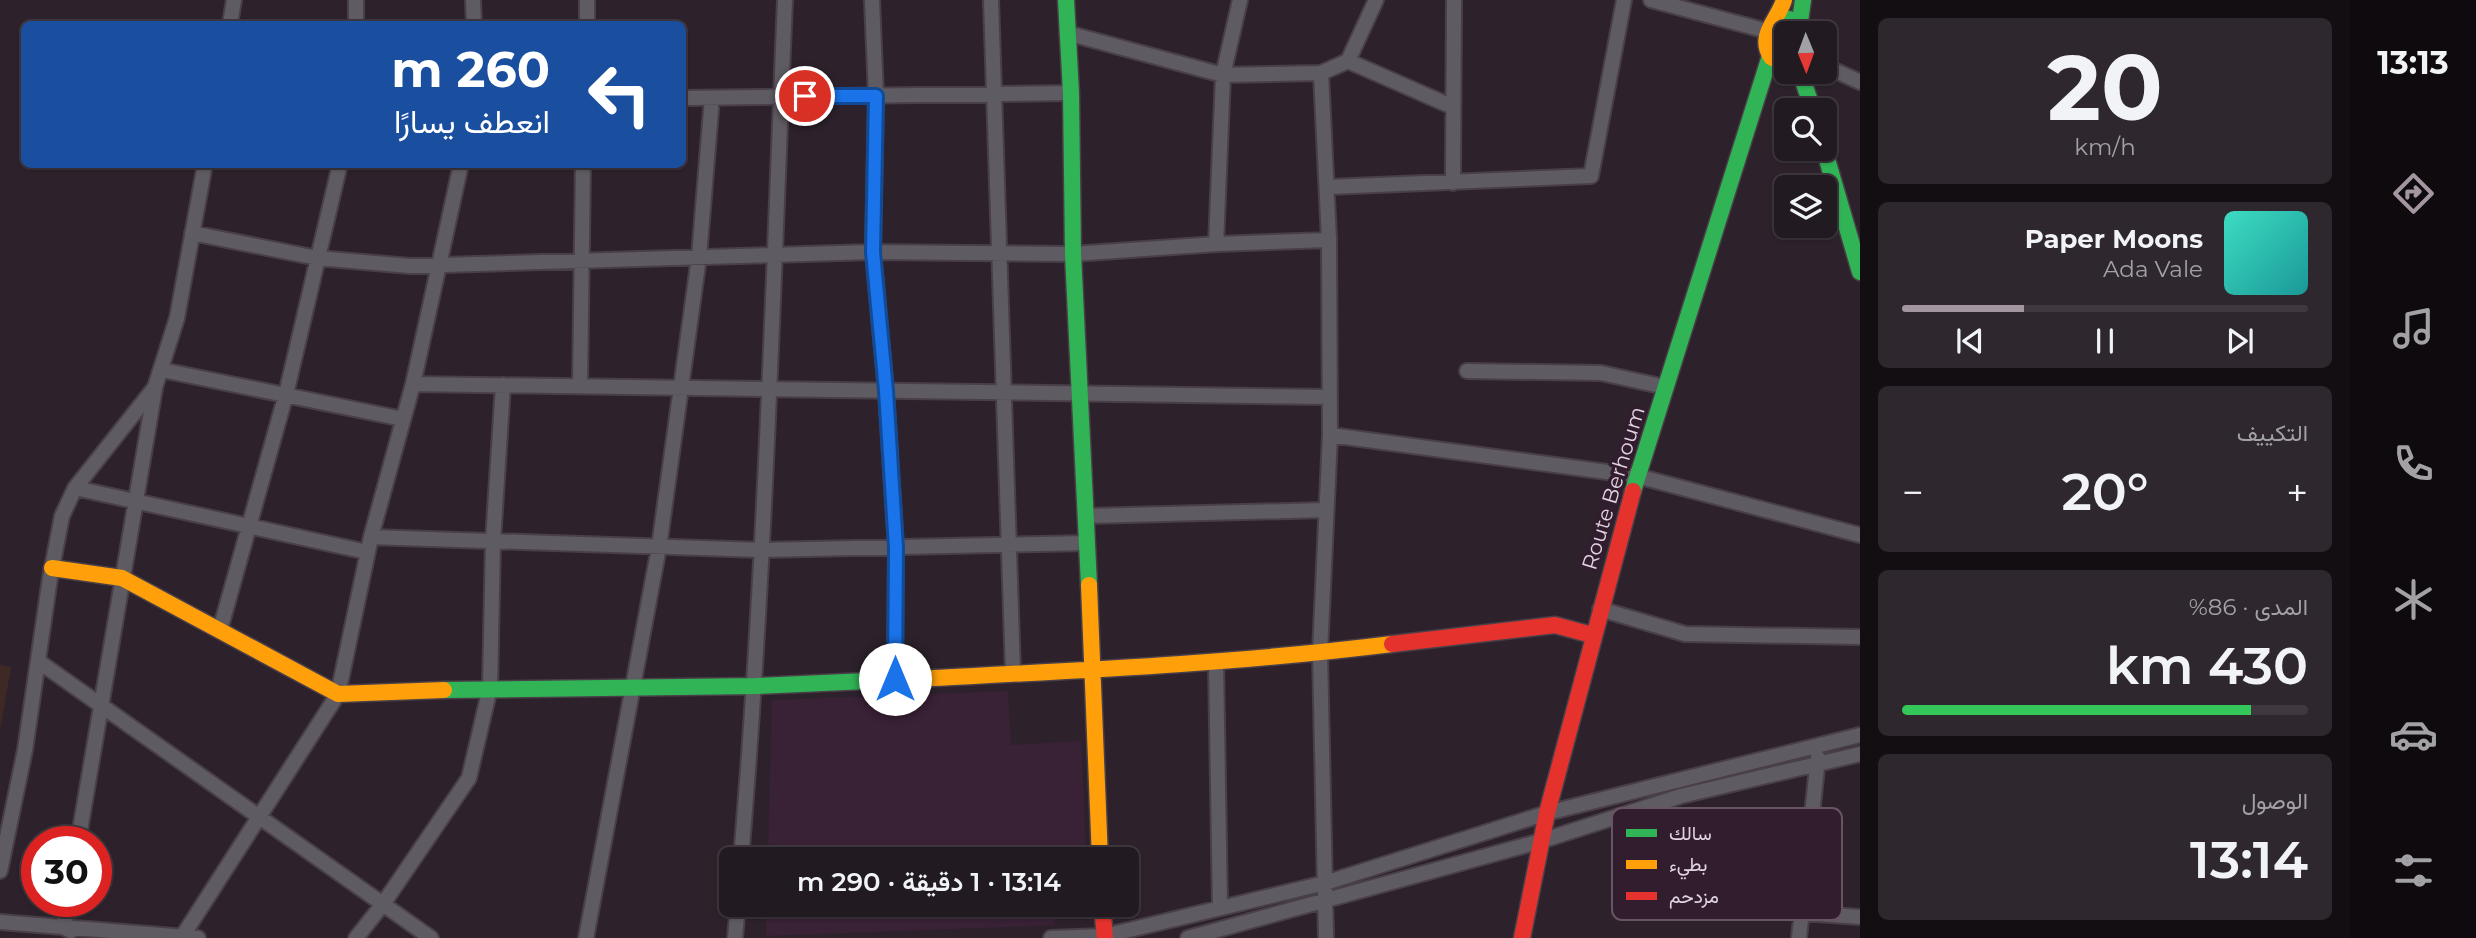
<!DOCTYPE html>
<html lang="ar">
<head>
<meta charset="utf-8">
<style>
  :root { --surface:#221a21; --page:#2e272e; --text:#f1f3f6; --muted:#a2a1a5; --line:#3f383f; --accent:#a396a1 }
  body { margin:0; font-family:Montserrat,Vazirmatn,sans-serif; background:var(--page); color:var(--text); direction:rtl; height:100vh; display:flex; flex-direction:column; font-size:26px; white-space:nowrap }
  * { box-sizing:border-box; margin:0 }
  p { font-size:23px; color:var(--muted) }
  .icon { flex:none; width:38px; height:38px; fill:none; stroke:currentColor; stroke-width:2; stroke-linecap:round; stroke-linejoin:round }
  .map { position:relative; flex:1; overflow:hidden; direction:ltr }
  .side { display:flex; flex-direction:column; gap:18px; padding:18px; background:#130e12; width:490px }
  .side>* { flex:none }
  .hud { position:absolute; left:21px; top:21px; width:665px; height:147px; border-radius:10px; box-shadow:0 2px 5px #0004,0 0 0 2px var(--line); direction:rtl; background:#1a4fa0; color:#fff; overflow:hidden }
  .needle { width:46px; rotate:179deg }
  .controls { position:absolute; left:1774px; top:21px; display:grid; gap:14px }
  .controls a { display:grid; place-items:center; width:63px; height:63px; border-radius:10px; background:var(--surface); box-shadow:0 2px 5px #0004,0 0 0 2px var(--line); font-size:35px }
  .speed { position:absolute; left:21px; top:826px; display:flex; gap:14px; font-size:35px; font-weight:700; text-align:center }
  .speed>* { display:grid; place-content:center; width:91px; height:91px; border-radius:50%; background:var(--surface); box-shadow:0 2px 5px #0004,0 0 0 2px var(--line); line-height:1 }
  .speed .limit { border:10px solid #d22; background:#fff; color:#111 }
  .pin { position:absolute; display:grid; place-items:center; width:60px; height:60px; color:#fff; margin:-30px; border:4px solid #fff; border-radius:50%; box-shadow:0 2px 7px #0007 }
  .me { position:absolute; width:77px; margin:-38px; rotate:0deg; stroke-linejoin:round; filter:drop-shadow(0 0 5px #0008) }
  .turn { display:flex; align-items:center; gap:24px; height:147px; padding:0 21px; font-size:32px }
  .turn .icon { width:91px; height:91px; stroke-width:2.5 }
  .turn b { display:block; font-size:49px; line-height:60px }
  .big { font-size:52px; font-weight:600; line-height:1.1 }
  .side .tile { flex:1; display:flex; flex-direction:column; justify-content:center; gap:10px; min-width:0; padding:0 24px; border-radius:10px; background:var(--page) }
  .side .dial { align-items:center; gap:0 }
  .dial b { font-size:91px; line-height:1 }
  .song { display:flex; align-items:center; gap:21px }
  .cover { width:84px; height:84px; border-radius:10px; background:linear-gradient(135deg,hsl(170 70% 55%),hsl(180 70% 35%)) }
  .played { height:7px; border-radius:4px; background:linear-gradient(90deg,var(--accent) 30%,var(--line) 30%) }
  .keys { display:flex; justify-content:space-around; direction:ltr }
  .heat { display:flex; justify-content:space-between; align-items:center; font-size:38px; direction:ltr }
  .charge { height:10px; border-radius:5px; background:linear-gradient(90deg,#34c759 86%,var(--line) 0) }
  .trip { position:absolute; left:719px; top:847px; width:420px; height:70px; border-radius:10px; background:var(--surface); box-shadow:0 2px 5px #0004,0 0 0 2px var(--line); font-weight:600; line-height:70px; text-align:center; direction:rtl }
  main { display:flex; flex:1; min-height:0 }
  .tab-bar { display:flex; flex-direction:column; width:126px; justify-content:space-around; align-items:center; background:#0e0a0d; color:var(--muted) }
  .tab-bar .icon { width:49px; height:49px }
  .tab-bar .on { color:var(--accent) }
  .tab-bar b { font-size:32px; color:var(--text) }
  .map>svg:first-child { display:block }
  .built { fill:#392136 }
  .green { fill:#3e2924 }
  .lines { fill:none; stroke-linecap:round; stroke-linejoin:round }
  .street-casing { stroke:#493f48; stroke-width:18 }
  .fast-casing { stroke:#493f48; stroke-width:19 }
  .slow-casing { stroke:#493f48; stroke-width:19 }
  .jam-casing { stroke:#493f48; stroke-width:19 }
  .street { stroke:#5f5b62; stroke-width:14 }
  .fast { stroke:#30b455; stroke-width:16 }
  .slow { stroke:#ff9f0a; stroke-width:16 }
  .jam { stroke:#e5322d; stroke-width:16 }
  .route-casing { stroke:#114b97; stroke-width:18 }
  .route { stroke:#1a73e8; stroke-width:12 }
  .labels { text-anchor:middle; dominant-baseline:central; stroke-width:7; stroke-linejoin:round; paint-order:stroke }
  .street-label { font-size:21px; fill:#e2d4e0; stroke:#321d2f }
  .key { fill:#321d2f; stroke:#675464; stroke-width:2 }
  .key-label { font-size:19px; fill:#e2d4e0 }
</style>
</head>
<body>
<main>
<nav class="tab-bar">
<b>13:13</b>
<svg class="icon on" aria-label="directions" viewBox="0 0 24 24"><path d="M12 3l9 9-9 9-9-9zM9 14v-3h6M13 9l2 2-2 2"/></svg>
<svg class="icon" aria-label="music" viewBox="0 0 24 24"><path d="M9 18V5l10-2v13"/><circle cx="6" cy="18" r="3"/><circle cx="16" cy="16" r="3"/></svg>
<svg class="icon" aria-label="phone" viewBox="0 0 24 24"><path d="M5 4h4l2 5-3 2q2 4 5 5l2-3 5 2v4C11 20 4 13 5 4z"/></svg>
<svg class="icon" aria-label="climate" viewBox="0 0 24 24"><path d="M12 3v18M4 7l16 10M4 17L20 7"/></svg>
<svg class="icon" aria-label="car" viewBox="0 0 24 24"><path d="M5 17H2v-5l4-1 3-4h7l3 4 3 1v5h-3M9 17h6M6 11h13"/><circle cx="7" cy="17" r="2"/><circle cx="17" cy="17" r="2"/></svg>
<svg class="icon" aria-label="filters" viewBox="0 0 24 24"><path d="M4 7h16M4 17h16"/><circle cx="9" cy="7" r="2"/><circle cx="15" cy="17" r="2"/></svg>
</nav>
<section class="side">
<div class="tile dial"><b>20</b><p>km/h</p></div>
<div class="tile">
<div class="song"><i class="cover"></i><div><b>Paper Moons</b><p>Ada Vale</p></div></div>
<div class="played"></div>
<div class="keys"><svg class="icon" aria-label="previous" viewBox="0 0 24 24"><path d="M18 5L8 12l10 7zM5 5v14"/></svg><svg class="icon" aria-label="pause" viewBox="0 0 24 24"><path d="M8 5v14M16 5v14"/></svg><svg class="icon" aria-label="next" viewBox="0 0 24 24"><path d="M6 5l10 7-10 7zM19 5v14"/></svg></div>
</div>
<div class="tile"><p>التكييف</p>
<div class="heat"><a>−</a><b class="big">20°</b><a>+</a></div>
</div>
<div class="tile"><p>المدى · 86%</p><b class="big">430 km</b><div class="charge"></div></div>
<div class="tile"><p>الوصول</p><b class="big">13:14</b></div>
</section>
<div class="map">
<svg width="1860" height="938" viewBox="0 0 1860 938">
  <rect width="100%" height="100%" fill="#2d222c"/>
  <!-- built -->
  <path class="built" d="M1008,691L1011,745L1081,741L1086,859H768L772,700Z
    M766,905H1057L1054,925L766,936Z"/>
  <!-- green -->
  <path class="green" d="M0,665L11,667L0,731Z"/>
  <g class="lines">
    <defs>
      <path id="street" d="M473,0L474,24
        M872,0L876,96L873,252L886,391L896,548L895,679
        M991,0L1013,673
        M1651,0L1767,31
        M230,24L234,0
        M356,24V0
        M587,24V0
        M1067,33L1223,75L1321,73L1329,240L1330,435L1320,653L1326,938
        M1348,61L1453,107
        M1825,66L1860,82
        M1321,73L1348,61L1376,0
        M682,98L1071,93
        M1453,183L1454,0
        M1328,187L1591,176L1624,0
        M192,233L317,258L410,266L873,252L1073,254L1216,244L1223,75L1240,0
        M1216,244L1329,240
        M162,370L403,419
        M1467,371L1601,373L1665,387
        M413,384L1329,397
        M580,386L583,164
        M1330,435L1637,476L1860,535
        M75,488L367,552
        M1087,516L1326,510
        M371,537L761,550L1087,543
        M1600,609L1685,634L1860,637
        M220,630L286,394L340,164
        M38,661L431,938
        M1216,661L1220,908
        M78,842L155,388
        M741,859C765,573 773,287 785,0
        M0,871L25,750L50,578L62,516L75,488L155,387L177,318L205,164
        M68,901L63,927L71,931
        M1679,904L1860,917
        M0,922L198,938
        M182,937L338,694L371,537L413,384L461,164
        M356,938L383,904L469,778L490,688L493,541L503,385
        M586,938L659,547L699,257L712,98
        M735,938L738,905
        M1051,938L1104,936L1325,883L1547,813L1860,735
        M1188,938L1541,841L1681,796L1860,754
        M1799,938L1818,758"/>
      <path id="fast" d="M1066,0L1071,93L1073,254L1089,585
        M1777,20L1789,19L1799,28L1800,33
        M1799,28L1803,0
        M1800,72L1813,110
        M1824,149L1860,272
        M1633,491L1770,56
        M444,690L756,686L934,678"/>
      <path id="slow" d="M1784,0C1778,20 1757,35 1771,57L1781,62H1787
        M52,568L122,578L338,694L444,690
        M1089,585L1100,859
        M934,678C1087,670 1240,663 1392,644"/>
      <path id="jam" d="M1392,644L1555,625L1592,635
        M1102,905L1105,938
        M1522,938L1547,813L1633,491"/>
    </defs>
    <!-- street casing -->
    <use href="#street" class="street-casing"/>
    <!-- fast casing -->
    <use href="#fast" class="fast-casing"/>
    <!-- slow casing -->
    <use href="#slow" class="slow-casing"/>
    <!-- jam casing -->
    <use href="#jam" class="jam-casing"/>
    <!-- street -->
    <use href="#street" class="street"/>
    <!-- fast -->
    <use href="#fast" class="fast"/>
    <!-- slow -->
    <use href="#slow" class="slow"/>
    <!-- jam -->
    <use href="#jam" class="jam"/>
  </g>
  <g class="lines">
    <defs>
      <path id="route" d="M805,96H876L873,252L886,391L896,548L895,679"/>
    </defs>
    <!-- route casing -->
    <use href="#route" class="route-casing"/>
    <!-- route -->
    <use href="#route" class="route"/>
  </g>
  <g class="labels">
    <!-- street labels -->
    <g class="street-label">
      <text transform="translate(1613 488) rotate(-73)">Route Berhoum</text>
    </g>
  </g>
  <!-- legend -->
  <rect x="1612" y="808" width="230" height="112" rx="10" class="key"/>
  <rect x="1626" y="829" width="31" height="8" fill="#30b455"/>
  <rect x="1626" y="860" width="31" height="9" fill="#ff9f0a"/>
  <rect x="1626" y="892" width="31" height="8" fill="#e5322d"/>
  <g class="key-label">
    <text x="1669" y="840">سالك</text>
    <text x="1669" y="871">بطيء</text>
    <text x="1669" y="903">مزدحم</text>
  </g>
</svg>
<div class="controls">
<a><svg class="needle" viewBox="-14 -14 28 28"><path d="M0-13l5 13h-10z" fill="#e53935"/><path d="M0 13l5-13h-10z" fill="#a2a1a5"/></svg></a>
<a><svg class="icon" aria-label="search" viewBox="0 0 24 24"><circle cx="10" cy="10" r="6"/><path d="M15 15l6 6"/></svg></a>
<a><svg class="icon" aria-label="layers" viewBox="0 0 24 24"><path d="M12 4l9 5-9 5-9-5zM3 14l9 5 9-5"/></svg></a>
</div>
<div class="speed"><div class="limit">30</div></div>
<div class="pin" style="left:805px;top:96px;background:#d93025"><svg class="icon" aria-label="arrive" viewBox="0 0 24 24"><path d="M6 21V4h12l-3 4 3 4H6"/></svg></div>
<svg class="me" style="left:895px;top:679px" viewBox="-20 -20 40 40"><circle r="19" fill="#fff"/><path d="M0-13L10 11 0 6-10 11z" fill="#1a73e8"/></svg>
<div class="trip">13:14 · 1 دقيقة · 290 m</div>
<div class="hud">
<div class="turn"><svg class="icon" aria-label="left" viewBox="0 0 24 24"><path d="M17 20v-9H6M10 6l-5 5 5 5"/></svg><div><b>260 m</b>انعطف يسارًا</div></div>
</div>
</div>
</main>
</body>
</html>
